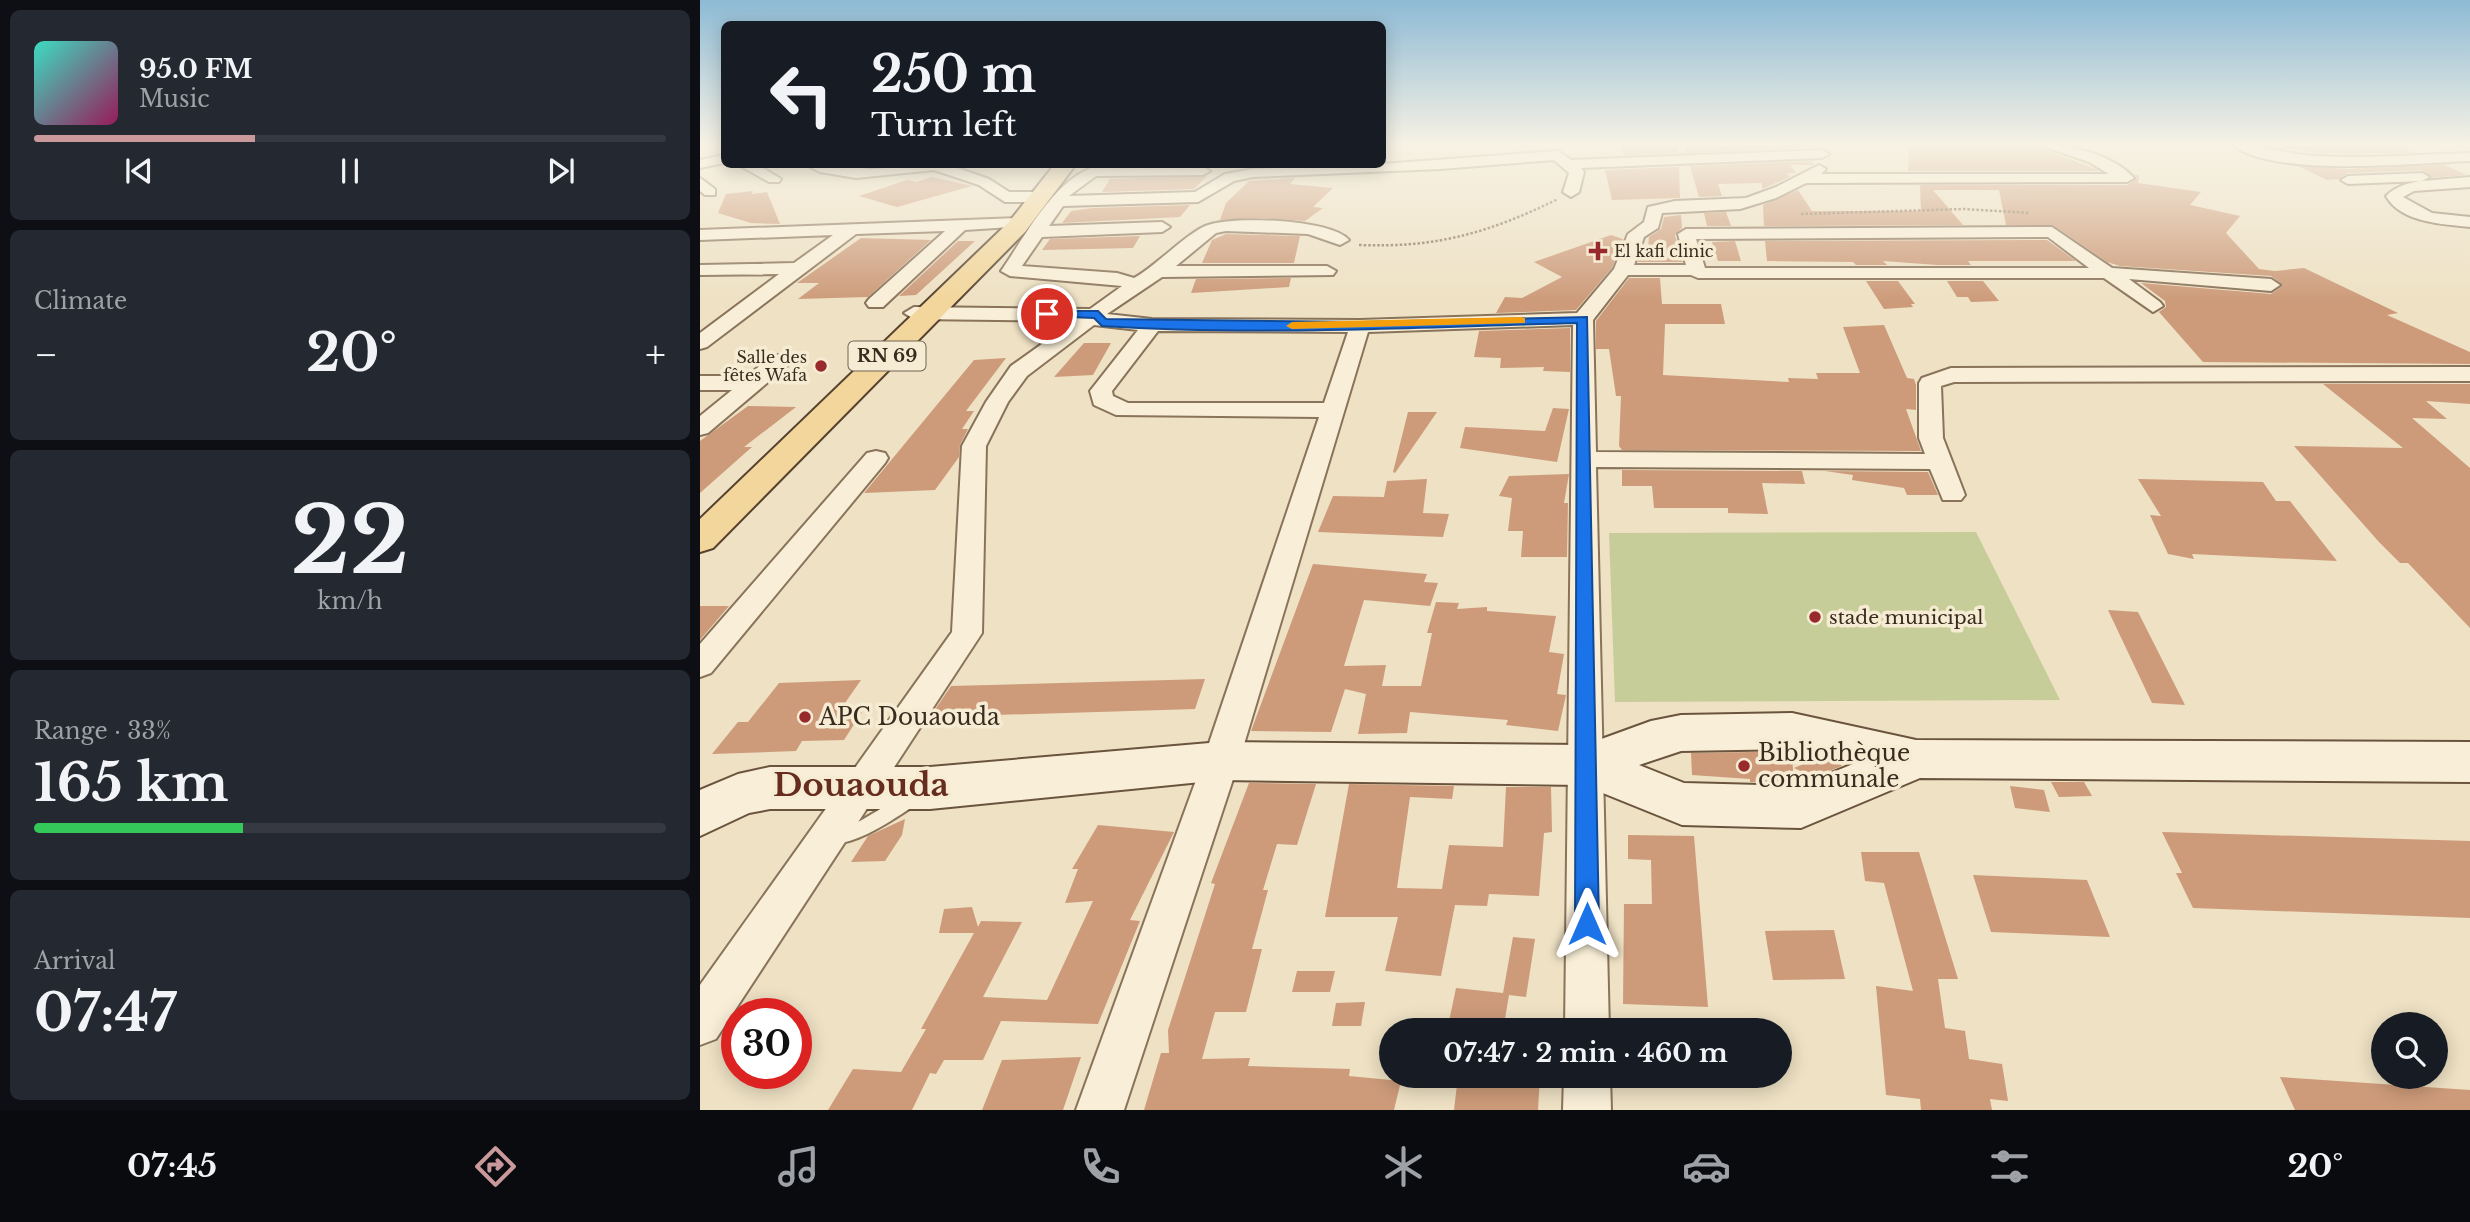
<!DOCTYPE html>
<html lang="en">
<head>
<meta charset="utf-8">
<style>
  :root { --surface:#171b24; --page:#242831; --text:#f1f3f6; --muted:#9ea1a6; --line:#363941; --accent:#c9999b }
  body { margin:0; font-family:"Libre Baskerville",serif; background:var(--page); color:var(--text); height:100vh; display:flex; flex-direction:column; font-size:26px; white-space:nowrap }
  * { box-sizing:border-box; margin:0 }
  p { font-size:23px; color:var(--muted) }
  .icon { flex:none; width:38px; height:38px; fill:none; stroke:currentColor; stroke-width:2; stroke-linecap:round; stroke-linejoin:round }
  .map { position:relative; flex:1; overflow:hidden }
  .details { display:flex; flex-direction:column; gap:10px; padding:10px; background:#0d0f14; width:700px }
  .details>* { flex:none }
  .guide { position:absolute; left:21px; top:21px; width:665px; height:147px; border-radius:10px; box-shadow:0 4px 18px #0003; background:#171b24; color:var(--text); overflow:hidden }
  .controls { position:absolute; left:1671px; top:1012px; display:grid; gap:14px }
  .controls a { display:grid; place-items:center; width:77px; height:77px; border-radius:50%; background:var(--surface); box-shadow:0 4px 18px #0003; font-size:35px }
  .speed { position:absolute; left:21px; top:998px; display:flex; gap:14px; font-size:35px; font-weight:700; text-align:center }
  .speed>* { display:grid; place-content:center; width:91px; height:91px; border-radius:50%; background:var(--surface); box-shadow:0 4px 18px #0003; line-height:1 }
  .speed .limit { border:10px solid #d22; background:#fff; color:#111 }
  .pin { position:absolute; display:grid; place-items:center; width:60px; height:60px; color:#fff; margin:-30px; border:4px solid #fff; border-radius:50%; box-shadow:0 2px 7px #0007 }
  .me { position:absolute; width:77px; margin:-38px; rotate:0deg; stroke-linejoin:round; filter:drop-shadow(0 0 5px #0008) }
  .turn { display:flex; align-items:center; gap:24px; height:147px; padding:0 35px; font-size:32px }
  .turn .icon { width:91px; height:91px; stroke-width:2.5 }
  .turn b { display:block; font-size:49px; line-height:60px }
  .big { font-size:52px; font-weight:700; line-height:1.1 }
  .details .widget { flex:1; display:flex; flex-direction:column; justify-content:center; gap:10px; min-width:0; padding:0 24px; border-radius:10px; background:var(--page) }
  .details .dial { align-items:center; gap:0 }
  .dial b { font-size:91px; line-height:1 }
  .song { display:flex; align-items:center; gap:21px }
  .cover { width:84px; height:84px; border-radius:10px; background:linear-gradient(135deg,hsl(170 70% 55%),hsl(330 70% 35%)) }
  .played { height:7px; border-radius:4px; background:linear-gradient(90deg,var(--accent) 35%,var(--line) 35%) }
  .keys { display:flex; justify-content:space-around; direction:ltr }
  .heat { display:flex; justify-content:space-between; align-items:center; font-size:38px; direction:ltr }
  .charge { height:10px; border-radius:5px; background:linear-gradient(90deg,#34c759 33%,var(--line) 0) }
  .trip { position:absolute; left:679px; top:1018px; width:413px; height:70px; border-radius:35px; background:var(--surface); box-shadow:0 4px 18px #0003; font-weight:700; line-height:70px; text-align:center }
  .tabs { display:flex; height:112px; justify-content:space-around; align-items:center; background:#090b0e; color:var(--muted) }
  .tabs .icon { width:49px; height:49px }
  .tabs .current { color:var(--accent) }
  .tabs b { font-size:32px; color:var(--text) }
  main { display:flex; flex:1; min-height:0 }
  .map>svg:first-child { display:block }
  .green { fill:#c7cd98 }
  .building { fill:#cd9b7a }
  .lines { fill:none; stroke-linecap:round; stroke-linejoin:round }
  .lane-casing { stroke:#89735a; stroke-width:4 }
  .street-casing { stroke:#89735a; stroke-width:4 }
  .secondary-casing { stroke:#6b543e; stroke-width:4 }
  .primary-casing { stroke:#57412f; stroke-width:4 }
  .path { stroke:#89735a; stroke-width:2.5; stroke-dasharray:2.5 2; stroke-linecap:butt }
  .lane { fill:#f9efd8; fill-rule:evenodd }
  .street { fill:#f9efd8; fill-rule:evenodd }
  .secondary { fill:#f9efd8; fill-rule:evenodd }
  .primary { fill:#f2d69c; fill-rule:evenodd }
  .route { fill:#1a73e8; stroke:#114b97; stroke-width:2 }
  .slow { fill:#f59e0b }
  .poi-dot { fill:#992a2c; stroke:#f6ecd4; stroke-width:2.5 }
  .labels { text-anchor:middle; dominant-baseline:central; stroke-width:7; stroke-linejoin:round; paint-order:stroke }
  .far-poi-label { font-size:16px; fill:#392b1e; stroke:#f6ecd4; text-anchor:start }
  .shield { fill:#f6ecd4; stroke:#726555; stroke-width:2 }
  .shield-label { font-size:18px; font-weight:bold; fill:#392b1e }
  .poi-label { font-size:19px; fill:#392b1e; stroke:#f6ecd4; text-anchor:start }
  .near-poi-label { font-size:23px; fill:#392b1e; stroke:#f6ecd4; text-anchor:start }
  .near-district-label { font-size:32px; font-weight:bold; fill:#662c1e; stroke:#f6ecd4 }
</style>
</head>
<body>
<main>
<section class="details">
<div class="widget">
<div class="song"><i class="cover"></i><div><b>95.0 FM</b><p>Music</p></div></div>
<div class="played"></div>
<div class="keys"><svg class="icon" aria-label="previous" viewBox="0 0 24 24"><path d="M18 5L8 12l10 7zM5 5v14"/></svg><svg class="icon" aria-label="pause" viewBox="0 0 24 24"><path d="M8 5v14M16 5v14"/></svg><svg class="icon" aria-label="next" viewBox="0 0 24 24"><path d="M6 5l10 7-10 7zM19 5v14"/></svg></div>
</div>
<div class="widget"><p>Climate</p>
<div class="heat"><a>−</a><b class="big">20°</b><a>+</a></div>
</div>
<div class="widget dial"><b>22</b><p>km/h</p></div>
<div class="widget"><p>Range · 33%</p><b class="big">165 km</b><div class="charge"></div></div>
<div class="widget"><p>Arrival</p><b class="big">07:47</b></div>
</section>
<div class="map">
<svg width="1770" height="1110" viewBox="0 0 1770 1110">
  <rect width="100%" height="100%" fill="#eee1c4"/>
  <!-- green -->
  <path class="green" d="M1276,532L1360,700L915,702L909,533Z"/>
  <!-- building -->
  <path class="building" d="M919,145H978V153L924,155Z
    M984,145H1098L1100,148L986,153Z
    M1209,145H1335L1400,171H1208Z
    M1564,145H1697L1714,153H1619Z
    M1111,161L1114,165H1090L1096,173H1087L1090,177L1062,189V183L1018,184L1022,196L999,197L990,166Z
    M1745,165L1766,175L1731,178L1722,170L1648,173L1639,179L1627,180L1598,166L1647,169Z
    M979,167L980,198L912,200L905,170Z
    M1434,174L1439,176L1438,183L1501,192L1490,205L1540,216L1526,233L1559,269L1575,271L1604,268L1698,313L1687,315L1770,352V364L1503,362L1459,312L1466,307L1465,301L1441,283L1571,294L1581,287V283L1571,276L1420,266L1407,262L1353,225H1306L1299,190H1233L1263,225L1064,226L1063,205L1098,190L1112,211H1221L1220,185H1427L1437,178Z
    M507,176L494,189L402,192L410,179Z
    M232,177L272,186L197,207L159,196L207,180L216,182Z
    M595,178L590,184L633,188L613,207L623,208L605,221L559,218L520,220L526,203L549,181Z
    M53,191L52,194L67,192L80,224L51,223L18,213L26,194Z
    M490,205L480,217L362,223L371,211L393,208Z
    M1026,212L1031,226H1007L1004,213Z
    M981,215L982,228L975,235L983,262H938L943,246L948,248L949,237L961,229L964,217Z
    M526,234L600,236L594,263H502L512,240Z
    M911,235L923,239L912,268L876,310L796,313L805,297L822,298L862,277L834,262Z
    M440,236L433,248L342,250L350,239Z
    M161,238L231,240L168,297L98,299L119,283H97Z
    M1347,240L1376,261H1268L1271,265H1237L1183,261L1187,265H1156L1153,262L1067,261L1065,241Z
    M258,241H275L216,295L199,296Z
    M1035,241L1041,261H1018L1012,242Z
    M591,278L589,287L491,293L496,279Z
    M929,278H960L962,304H1021L1025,324H965L963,375L1089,382L1088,378L1118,379L1116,373H1160L1143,327L1184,325L1207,378L1214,379L1216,385V410L1206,409L1221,451L922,450L919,446L921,396H916L909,349H896V321Z
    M1166,281H1198L1215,304H1211L1213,307L1184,309Z
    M1247,281H1283L1299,301L1271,302L1268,297H1257Z
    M870,328V372L843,371L844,367L800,368L801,358L774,357L779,331Z
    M384,343H411L393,375L354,377Z
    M306,358L266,411H274L262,429H268L260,445L259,457L235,490L164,493L274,360Z
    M1623,384H1770V404L1726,401L1747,419L1712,418L1770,468V628L1708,563H1700L1679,542L1594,446L1703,448Z
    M48,406L96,407L44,447H52L0,493V441Z
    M853,408L869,409L857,462L760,448L765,427L845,431Z
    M708,412H737L695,473L693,472Z
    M922,470L1102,471L1105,484L1062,483L1068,514L1028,513V508H954L952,486H922Z
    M1125,471L1228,472L1238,495H1207L1204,488L1152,480L1153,475Z
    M869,474L864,503H868L867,557H821L823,531H808L812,498L799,496L809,476Z
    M727,479L723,513L749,514L743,537L618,532L633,496L684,497L687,481Z
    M1438,479L1563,482L1576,501H1590L1637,561L1492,554L1494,559L1468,554L1450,515L1461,516Z
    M613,564L727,574L724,582L738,583L730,606L664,600L644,666L686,665L682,686H721L732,633H727L736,602L759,603L757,609L787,607V611L856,616L849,652L864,654L857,694L866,695L858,731L806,725L808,720L710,712L707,733L658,734L666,694L645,689L631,732L551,731Z
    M0,606H29L0,640Z
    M1408,610L1438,612L1485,705L1452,703Z
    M505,679L495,709L230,717L251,686Z
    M161,680L138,713L162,712L144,740L102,741L96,751L12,754L38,722H48L79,683Z
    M1052,752H1081V757H1092L1094,781L1050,782V779L992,775L991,753Z
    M1117,758L1140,764L1142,766L1114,777L1094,768Z
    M1351,782H1384L1392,796L1359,797Z
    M549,783L616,784L597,845L577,844L563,890H568L552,949H562L546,1012H515L502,1059L550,1058L548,1066L650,1069L649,1076L701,1081L694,1110H444L461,1053H469L468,1030L515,884L511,883Z
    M649,784L754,786L752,799L710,797L697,888L742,889L749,845L803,847L806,787H851L852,832L844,833L839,896L789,894L787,906L755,905L741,976L685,971L698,917H625Z
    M1310,786L1344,790L1350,812L1315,808Z
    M205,819L202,835L185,861L151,862L168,836Z
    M398,825L474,832L430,920L440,921L398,1024L301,1021L283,1060H244L236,1074L230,1073L212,1110H128L153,1069L201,1072L226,1029H221L274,933H239L244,909L272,907L278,927L281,921L322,922L283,997L347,1000L393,901L365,903L378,869H372Z
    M1462,832L1770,841V918L1493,908L1476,873H1482Z
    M928,835L994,836L1008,1007L923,1004L924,904H952L951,860L928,859Z
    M1161,852H1219L1258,979H1238L1245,1028L1265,1031L1269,1059L1302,1064L1308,1101L1290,1099L1292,1110H1221L1220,1099L1186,1095L1176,986L1213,991L1184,883L1165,881Z
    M1273,875L1387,880L1410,937L1291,932Z
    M1134,930L1145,979L1073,980L1065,931Z
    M813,937L835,939L826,997L809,995L803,1031H747L756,988L803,993Z
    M597,971H635L630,992H592Z
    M665,1002L661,1026H632L636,1003Z
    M381,1057L363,1110H282L302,1060Z
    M758,1076H840L838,1110H754Z
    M1580,1077L1770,1090V1110H1595Z"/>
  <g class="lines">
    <defs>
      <path id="lane" d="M211,791L217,794L220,799L217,804C198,816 151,850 128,842L126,836L128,830L160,821Z"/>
      <path id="street" d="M1340,145C1371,145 1412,154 1434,178L1427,182L1106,183L1076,198L1040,209L962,213L958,228L944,237L934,265H986L978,234L986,229L1352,227L1412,268L1571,279L1580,285L1571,291L1429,279L1460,302L1463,306L1453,312L1404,278H998L991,275H928L893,320L896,452L1225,454L1219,438V383L1222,378L1251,368L1770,367V381L1254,382L1241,386L1243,438L1265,495L1261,500H1243L1230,469L896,467L909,1031H865L873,325L668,332L539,761L424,1110H376L503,761L619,417L416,415L394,405L390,391L438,330L394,325L327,376L308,402L286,446L282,633L16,1039L0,1045V985L252,632L262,446L286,402L311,366L374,321L214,319L204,313L214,307L390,309L422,286L310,276L301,271C327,234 361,164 412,164L410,167H503L510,171L503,175L396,176L369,196L495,192L525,174L553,169L682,164L858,151L871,160L1122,150L1129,154L1122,158L881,168L884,172L879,192L871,197L863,192L869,173L854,160L740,169L553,177L534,181L498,202L363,206L349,226L462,222L470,227L462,232L342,237L322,266L417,273L434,278C456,266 489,231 508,225C533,216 631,219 649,240L640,245L608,234L526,231L516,233L476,266H627L636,271L633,275L462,277L407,314L452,319L660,320L877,313L914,269L928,234L944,222L948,207L975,201L1046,198L1076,187L1119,165L1126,169L1121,174H1409L1389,162ZM1348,237L1389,268H1005L996,239ZM458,331L648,332L624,403H428L413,396L412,391Z
        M1533,145C1562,145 1590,155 1619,156C1669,159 1720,154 1770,153V161C1718,163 1572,178 1533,145Z
        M24,155V163L0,168V160Z
        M37,164H56L81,179L79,182H69Z
        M104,164L172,169L246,164L289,179L309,192H341L349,197L341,202H305L279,185L234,170L156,178L120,172Z
        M1722,173L1729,177L1722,181L1770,177V187L1714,191L1703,197L1732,213L1770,217V227C1743,224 1701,223 1686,196C1696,186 1708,183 1721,181L1648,184L1641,180L1648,176Z
        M0,178L15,189V195H5L0,191Z
        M320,218L328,223L326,226L265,230L183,307H169L166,303L169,299L245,231L156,234L7,347L0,349V333L79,274L0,275V265L94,263L133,235L0,240V230Z
        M79,355L87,356L90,361L87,366L8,433L0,435V416L32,390H0V376H48L71,356Z
        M176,451L185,453L188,458L185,463L11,673L0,677V644L167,453Z
        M864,1076H910L911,1110H863Z"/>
      <path id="secondary" d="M1092,713L1216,740L1770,742V782L1220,778L1101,828L982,825L883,785L521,780L230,809H70L49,813L0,836V790L38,774L70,767H230L521,742L885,745L951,721L981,715ZM1092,749L1153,764L1099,786L984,783L939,765L981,751Z"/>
      <path id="primary" d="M355,164H376L325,232L13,548L0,552V519L309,222Z"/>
    </defs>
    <!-- lane casing -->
    <use href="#lane" class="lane-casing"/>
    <!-- street casing -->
    <use href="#street" class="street-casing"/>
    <!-- secondary casing -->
    <use href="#secondary" class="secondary-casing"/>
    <!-- primary casing -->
    <use href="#primary" class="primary-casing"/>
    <!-- path -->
    <path class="path" d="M1101,214L1264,209L1330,213
      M659,245C737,248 788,233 858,199"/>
    <!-- lane -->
    <use href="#lane" class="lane"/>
    <!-- street -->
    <use href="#street" class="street"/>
    <!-- secondary -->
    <use href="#secondary" class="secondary"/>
    <!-- primary -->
    <use href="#primary" class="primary"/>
  </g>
  <!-- sky -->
  <linearGradient id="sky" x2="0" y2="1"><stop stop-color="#8dbad5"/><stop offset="0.48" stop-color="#f7f2e4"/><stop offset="1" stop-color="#f7f2e4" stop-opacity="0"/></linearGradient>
  <rect width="1770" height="301" fill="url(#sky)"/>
  <!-- route -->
  <path class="route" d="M347,311H398L406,319L660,322L887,317L899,924L895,932L887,935L879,932L875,924L877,323C719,327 560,336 402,326L394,318L343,316L341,314Z"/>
  <!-- slow -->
  <path class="slow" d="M821,317L825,318V323L592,329L586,326L592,322Z"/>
  <!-- markers -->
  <g class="poi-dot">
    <path d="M894.5 240.5h7v7h7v7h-7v7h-7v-7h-7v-7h7z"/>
    <circle cx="121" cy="366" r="7"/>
    <circle cx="1115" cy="617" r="7"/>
    <circle cx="105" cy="717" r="7"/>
    <circle cx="1044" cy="766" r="7"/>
  </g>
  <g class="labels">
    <!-- far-poi labels -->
    <g class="far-poi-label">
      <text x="914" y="251">El kafi clinic</text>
      <text x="107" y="357" text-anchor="end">Salle des<tspan x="107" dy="18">fêtes Wafa</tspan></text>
    </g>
    <!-- shield labels -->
    <rect class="shield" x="148.5" y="341.5" width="77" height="29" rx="5"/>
    <g class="shield-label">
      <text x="187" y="356">RN 69</text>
    </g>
    <!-- poi labels -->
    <g class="poi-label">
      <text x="1129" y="617">stade municipal</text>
    </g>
    <!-- near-poi labels -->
    <g class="near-poi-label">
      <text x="119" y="717">APC Douaouda</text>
      <text x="1058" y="753">Bibliothèque<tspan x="1058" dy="26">communale</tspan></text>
    </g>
    <!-- near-district labels -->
    <g class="near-district-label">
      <text x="161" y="785">Douaouda</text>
    </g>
  </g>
</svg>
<div class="controls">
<a><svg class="icon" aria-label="search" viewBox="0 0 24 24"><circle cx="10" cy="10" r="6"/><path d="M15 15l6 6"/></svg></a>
</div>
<div class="speed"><div class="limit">30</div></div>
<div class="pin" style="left:347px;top:314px;background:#d93025"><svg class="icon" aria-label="arrive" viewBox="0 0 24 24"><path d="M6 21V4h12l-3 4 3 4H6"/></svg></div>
<svg class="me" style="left:887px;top:924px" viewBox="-20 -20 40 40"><path d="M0-17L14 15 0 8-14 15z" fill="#1a73e8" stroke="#fff" stroke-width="4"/></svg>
<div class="trip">07:47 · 2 min · 460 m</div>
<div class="guide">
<div class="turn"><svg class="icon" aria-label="left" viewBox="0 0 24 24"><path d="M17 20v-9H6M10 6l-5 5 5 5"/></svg><div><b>250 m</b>Turn left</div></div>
</div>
</div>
</main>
<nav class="tabs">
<b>07:45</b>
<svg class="icon current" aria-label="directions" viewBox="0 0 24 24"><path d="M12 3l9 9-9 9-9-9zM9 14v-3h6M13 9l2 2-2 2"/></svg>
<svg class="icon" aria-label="music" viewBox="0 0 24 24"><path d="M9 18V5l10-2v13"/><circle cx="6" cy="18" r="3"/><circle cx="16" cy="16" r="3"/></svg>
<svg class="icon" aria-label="phone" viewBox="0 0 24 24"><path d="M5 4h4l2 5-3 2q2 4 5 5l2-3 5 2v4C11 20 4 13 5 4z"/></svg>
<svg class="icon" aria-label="climate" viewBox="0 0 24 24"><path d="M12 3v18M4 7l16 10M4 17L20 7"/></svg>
<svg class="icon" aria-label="car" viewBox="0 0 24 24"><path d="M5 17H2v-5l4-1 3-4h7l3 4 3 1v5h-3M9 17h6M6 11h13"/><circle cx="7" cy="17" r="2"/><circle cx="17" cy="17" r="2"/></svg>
<svg class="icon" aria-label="filters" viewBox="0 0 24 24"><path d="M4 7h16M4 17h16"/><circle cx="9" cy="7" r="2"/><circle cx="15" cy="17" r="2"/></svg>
<b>20°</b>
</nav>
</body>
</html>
